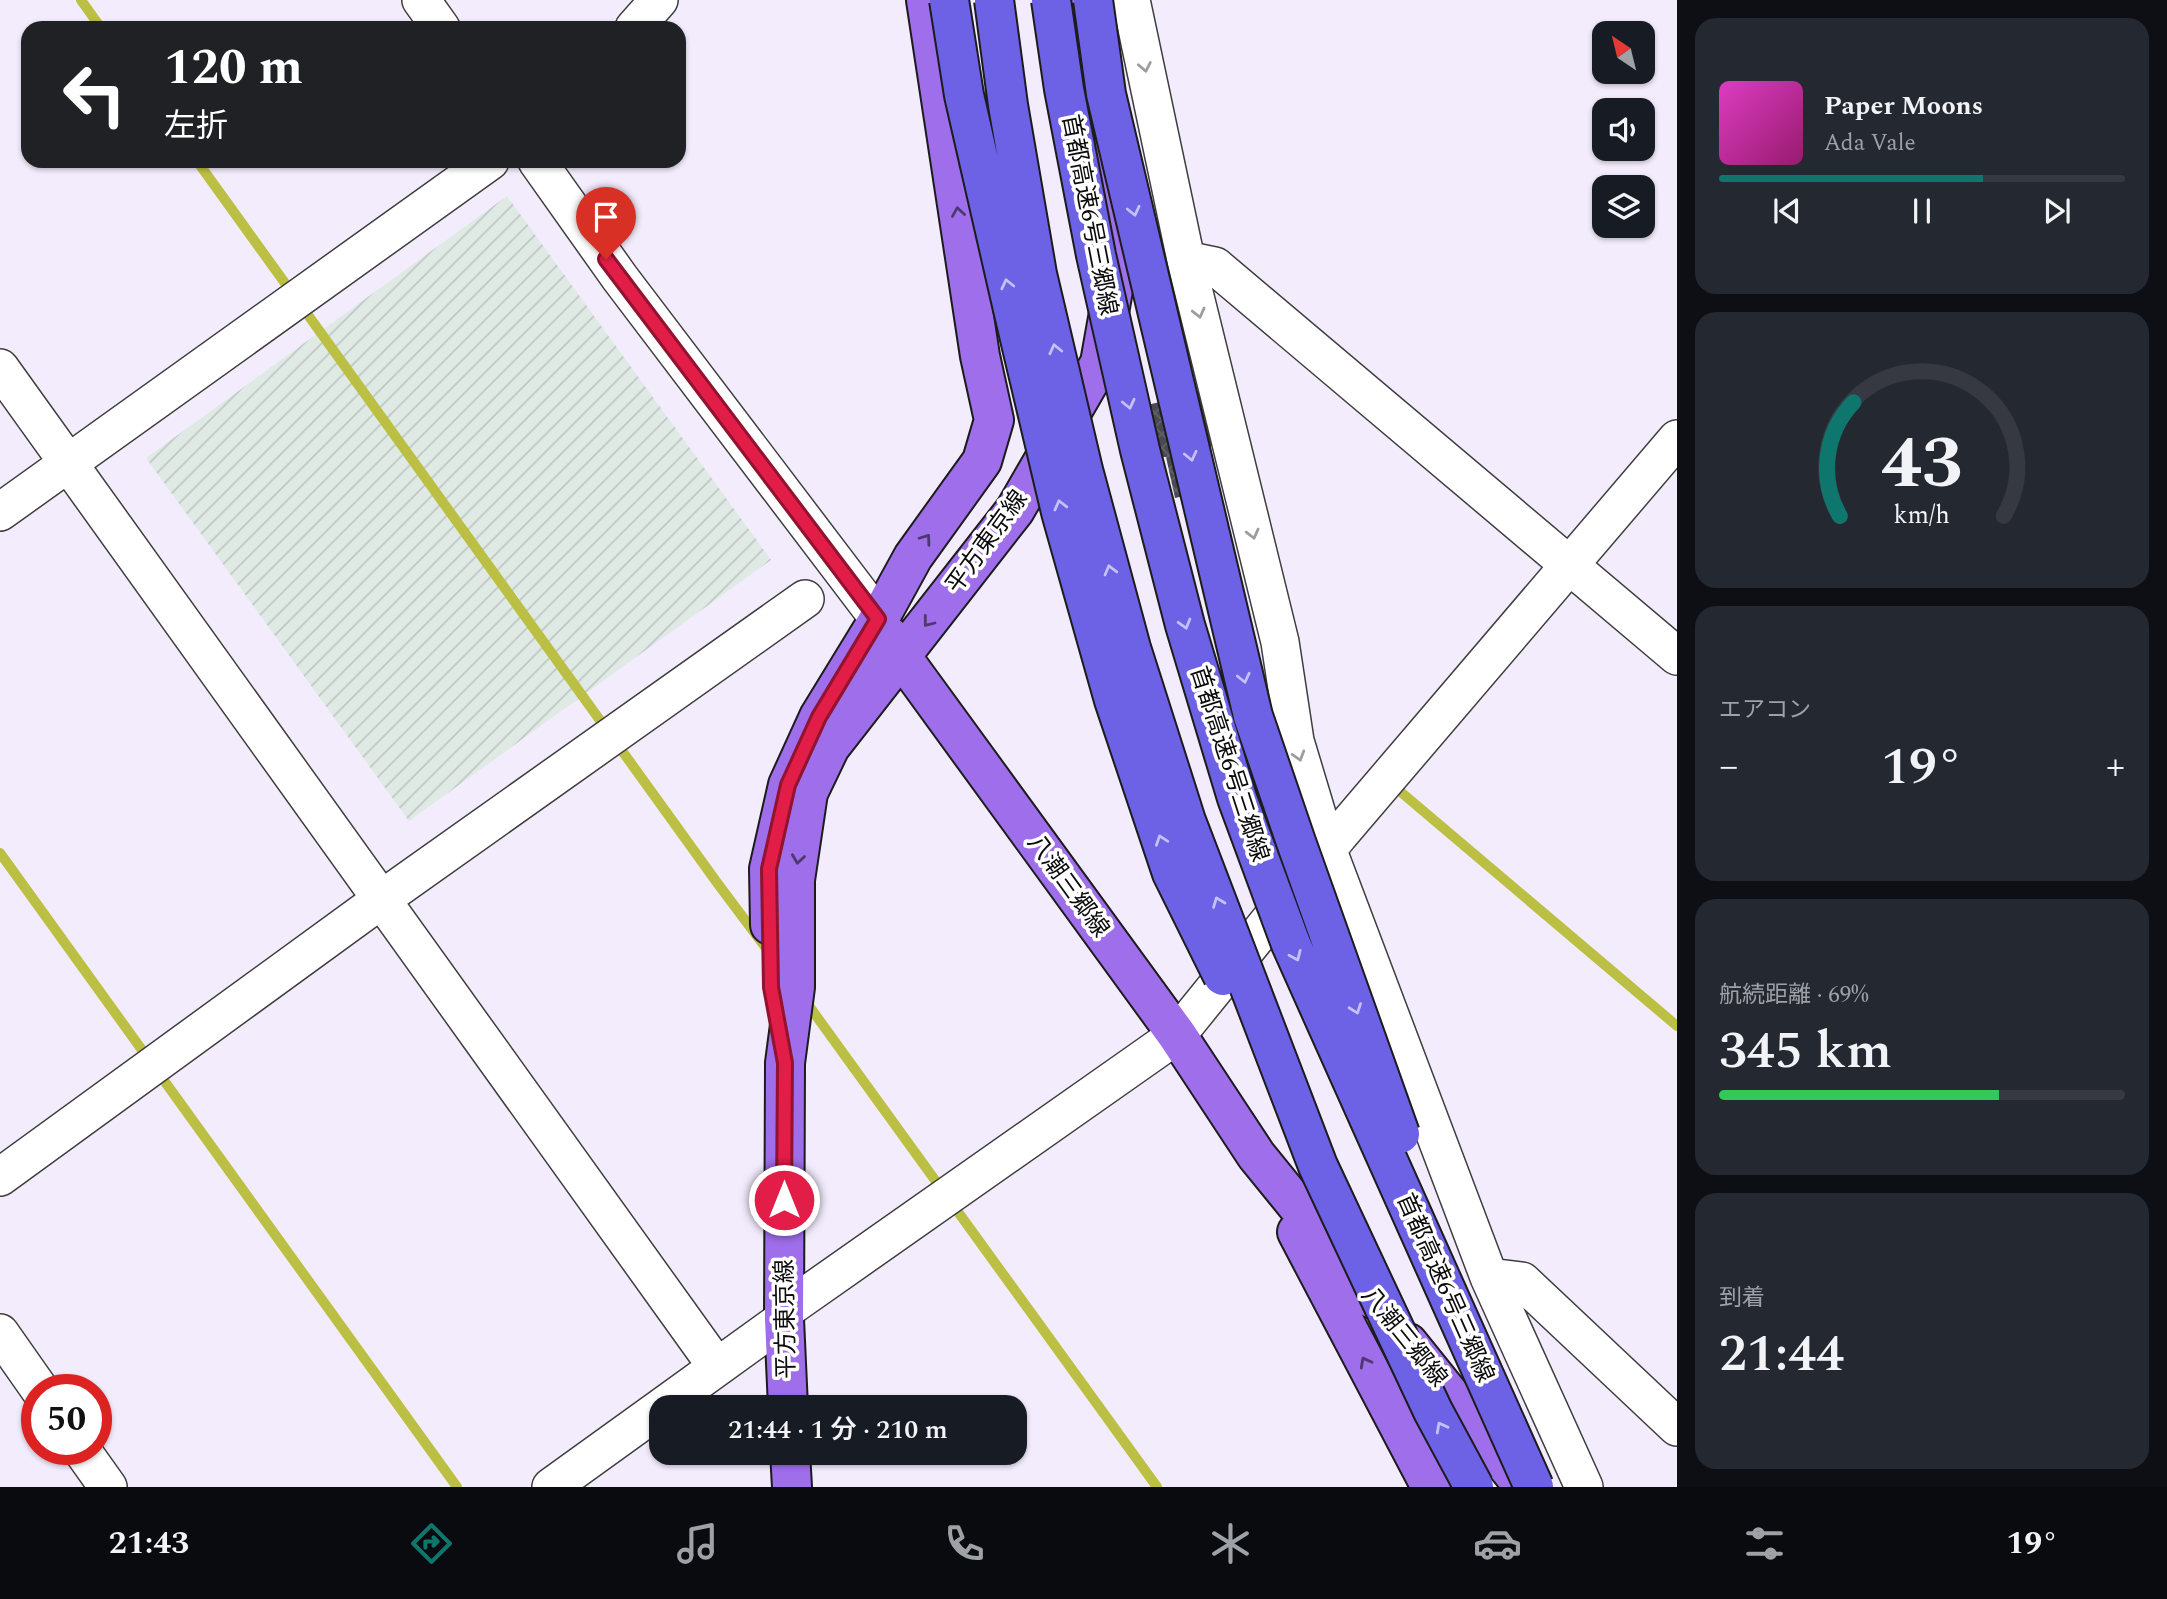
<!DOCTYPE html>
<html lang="ja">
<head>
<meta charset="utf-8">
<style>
  :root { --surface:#171b24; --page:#242831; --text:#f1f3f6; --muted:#9ea1a6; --line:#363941; --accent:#0f766e }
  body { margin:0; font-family:Spectral,"Noto Sans JP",serif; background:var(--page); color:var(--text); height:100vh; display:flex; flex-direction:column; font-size:26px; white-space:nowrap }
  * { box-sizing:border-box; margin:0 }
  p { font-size:23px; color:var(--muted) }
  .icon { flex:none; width:38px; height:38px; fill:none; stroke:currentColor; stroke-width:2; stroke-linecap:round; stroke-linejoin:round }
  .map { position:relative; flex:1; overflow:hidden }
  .panel { display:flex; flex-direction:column; gap:18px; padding:18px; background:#0d0f14; width:490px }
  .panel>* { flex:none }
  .guide { position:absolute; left:21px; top:21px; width:665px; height:147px; border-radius:21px; box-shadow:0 2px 5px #0004; background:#202124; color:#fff; overflow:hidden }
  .needle { width:46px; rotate:325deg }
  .tools { position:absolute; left:1592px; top:21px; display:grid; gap:14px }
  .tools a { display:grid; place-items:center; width:63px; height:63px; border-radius:14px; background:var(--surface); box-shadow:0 2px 5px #0004; font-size:35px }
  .speed { position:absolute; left:21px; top:1374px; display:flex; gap:14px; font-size:35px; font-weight:700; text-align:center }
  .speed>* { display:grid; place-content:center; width:91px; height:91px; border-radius:50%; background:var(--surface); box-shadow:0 2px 5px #0004; line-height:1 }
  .speed .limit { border:10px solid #d22; background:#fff; color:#111 }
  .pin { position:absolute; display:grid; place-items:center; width:60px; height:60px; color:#fff; margin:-72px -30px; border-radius:50% 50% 50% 0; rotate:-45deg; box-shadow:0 0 7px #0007 }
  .pin .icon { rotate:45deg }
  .me { position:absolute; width:77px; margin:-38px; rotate:0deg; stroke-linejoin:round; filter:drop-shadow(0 0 5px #0008) }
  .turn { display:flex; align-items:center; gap:24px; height:147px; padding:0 28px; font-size:32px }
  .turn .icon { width:91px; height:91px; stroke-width:2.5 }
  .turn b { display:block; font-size:49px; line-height:60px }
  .big { font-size:52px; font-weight:600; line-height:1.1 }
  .panel .tile { flex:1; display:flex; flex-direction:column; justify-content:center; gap:10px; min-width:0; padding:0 24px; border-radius:21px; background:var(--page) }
  .panel .dial { align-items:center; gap:0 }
  .dial svg { height:182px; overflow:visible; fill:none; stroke:var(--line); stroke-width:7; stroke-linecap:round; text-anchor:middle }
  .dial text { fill:var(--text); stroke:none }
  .song { display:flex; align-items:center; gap:21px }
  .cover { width:84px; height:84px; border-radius:10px; background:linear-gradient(135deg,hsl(310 70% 55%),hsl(320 70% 35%)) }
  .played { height:7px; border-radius:4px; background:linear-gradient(90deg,var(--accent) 65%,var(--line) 65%) }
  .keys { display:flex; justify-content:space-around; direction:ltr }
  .heat { display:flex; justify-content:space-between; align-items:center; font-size:38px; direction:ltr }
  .charge { height:10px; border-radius:5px; background:linear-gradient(90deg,#34c759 69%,var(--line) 0) }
  .trip { position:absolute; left:649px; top:1395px; width:378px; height:70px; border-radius:21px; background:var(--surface); box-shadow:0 2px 5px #0004; font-weight:600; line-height:70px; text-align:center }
  .tabs { display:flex; height:112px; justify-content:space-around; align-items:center; background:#090b0e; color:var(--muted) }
  .tabs .icon { width:49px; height:49px }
  .tabs .current { color:var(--accent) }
  .tabs b { font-size:32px; color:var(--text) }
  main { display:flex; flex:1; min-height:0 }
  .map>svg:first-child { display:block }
  .industrial { fill:url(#industrial-furrows) }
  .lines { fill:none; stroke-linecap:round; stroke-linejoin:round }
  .stream { stroke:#bbbf43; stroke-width:10 }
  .building { fill:url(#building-cross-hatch) }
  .minor-casing { stroke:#3e3e3e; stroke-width:40 }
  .major-casing { stroke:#1c1c1c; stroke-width:42 }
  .minor { stroke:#fff; stroke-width:37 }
  .major { stroke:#9f6eeb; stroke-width:38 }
  .highway-bridge-casing { stroke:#1c1c1c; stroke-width:42; stroke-linecap:butt }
  .highway-bridge { stroke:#6d61e6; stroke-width:38 }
  .oneway { stroke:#9d9d9d }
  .oneway2 { stroke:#c5c0f5 }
  .oneway3 { stroke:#4e3870 }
  .route-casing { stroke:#92132f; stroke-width:18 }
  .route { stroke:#e11d48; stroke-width:12 }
  .labels { text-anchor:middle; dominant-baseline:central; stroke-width:7; stroke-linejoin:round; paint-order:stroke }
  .street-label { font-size:24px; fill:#0b0b0b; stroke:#fff }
</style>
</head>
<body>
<main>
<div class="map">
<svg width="1677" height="1487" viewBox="0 0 1677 1487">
  <defs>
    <pattern id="industrial-furrows" width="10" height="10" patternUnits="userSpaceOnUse" patternTransform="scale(1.75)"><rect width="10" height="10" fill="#e0eae5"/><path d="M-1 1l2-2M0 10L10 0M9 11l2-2" fill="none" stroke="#bfc7c3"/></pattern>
    <pattern id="building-cross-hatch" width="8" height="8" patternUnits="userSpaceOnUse" patternTransform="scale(1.75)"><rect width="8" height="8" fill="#494953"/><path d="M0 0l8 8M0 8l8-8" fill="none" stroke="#5f5f67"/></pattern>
  </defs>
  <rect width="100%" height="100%" fill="#f3ecfd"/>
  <!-- industrial -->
  <path class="industrial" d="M507,196L771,560L409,821L146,458Z"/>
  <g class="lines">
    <!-- stream -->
    <path class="stream" d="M81,0L101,28
      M197,161L718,884L784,972
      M1402,793L1677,1026
      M0,853L457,1487
      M804,999L1157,1487"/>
  </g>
  <!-- building -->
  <path class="building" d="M1203,392L1216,445L1175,455L1184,496L1175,498L1166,457H1163L1147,405Z"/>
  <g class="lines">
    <defs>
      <path id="minor" d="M421,0L441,28
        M1131,0L1186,260L1280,642L1295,741L1328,851L1489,1277L1584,1487
        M634,28L659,0
        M537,161L620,278L879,619
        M1186,260L1215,266L1677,656
        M0,368L717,1367
        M0,512L490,161
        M0,1177L382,899L805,599
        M1489,1277L1522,1281L1677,1427
        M784,1311L1177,1035L1339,835L1677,439
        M0,1333L40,1390
        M662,1407L784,1319
        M81,1449L108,1487
        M551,1487L662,1407"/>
      <path id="major" d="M889,636L901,656L1177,1035L1256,1155L1373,1299
        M770,925L769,869L788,785L819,717L879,619L913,557L982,461L994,420L980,356L926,0
        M1297,1232L1431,1487
        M1408,1343L1524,1487
        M788,1407L784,1319L785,1063L795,987V880L808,793L830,747L1015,510L1100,363L1118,262L1069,6
        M790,1452L792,1487"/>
    </defs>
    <!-- minor casing -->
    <use href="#minor" class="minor-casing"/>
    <!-- major casing -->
    <use href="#major" class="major-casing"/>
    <!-- minor -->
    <use href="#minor" class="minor"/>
    <!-- major -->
    <use href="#major" class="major"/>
    <defs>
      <path id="highway-bridge" d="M949,0L964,95L1013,309L1061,512L1114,700L1172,873L1223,976
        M994,0L1008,105L1037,274L1083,470L1131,648L1186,821L1318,1166L1433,1411L1474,1487
        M1051,0L1064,89L1096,255L1140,450L1185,625L1237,798L1291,944L1534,1487
        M1093,0L1106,94L1253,716L1296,842L1400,1134"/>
    </defs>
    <!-- highway-bridge casing -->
    <use href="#highway-bridge" class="highway-bridge-casing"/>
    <!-- highway-bridge -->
    <use href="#highway-bridge" class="highway-bridge"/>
  </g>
  <!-- one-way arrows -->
  <defs><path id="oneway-chevron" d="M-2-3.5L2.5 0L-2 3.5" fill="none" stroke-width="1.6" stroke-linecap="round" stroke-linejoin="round" transform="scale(1.75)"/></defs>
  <g class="oneway">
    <use href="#oneway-chevron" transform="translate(1145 67) rotate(79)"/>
    <use href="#oneway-chevron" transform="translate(1199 313) rotate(76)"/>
    <use href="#oneway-chevron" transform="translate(1253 534) rotate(76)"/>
    <use href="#oneway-chevron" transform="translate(1299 756) rotate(73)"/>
  </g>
  <g class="oneway2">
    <use href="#oneway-chevron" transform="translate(1134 211) rotate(77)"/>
    <use href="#oneway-chevron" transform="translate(1007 284) rotate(-103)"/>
    <use href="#oneway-chevron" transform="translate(1055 349) rotate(-103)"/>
    <use href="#oneway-chevron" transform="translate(1129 404) rotate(77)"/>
    <use href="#oneway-chevron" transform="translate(1191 456) rotate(77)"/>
    <use href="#oneway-chevron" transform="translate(1060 505) rotate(-104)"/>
    <use href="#oneway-chevron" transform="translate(1110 570) rotate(-105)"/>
    <use href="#oneway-chevron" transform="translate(1185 624) rotate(74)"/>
    <use href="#oneway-chevron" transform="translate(1244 678) rotate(77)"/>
    <use href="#oneway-chevron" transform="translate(1161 840) rotate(-109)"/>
    <use href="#oneway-chevron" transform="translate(1218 902) rotate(-111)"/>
    <use href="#oneway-chevron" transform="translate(1296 956) rotate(66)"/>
    <use href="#oneway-chevron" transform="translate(1356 1009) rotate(70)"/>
    <use href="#oneway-chevron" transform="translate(1441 1427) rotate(-118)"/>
  </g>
  <g class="oneway3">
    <use href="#oneway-chevron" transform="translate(958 212) rotate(-99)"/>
    <use href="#oneway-chevron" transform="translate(926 539) rotate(-54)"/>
    <use href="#oneway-chevron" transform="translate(928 622) rotate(128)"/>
    <use href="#oneway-chevron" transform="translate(798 859) rotate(98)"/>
    <use href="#oneway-chevron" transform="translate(1365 1362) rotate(-118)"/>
  </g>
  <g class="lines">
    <defs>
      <path id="route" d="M606,259L878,619L819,717L788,785L769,869L771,987L785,1063L784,1200"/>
    </defs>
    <!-- route casing -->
    <use href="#route" class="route-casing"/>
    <!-- route -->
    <use href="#route" class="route"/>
  </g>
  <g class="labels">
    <!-- street labels -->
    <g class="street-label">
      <text transform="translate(1089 215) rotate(79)">首都高速6号三郷線</text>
      <text transform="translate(987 542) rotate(-54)">平方東京線</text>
      <text transform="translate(1229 764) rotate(72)">首都高速6号三郷線</text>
      <text transform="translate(1068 886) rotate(54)">八潮三郷線</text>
      <text transform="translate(1445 1288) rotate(66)">首都高速6号三郷線</text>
      <text transform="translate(786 1319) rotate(-91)">平方東京線</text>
      <text transform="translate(1404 1337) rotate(51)">八潮三郷線</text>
    </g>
  </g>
</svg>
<div class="tools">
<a><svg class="needle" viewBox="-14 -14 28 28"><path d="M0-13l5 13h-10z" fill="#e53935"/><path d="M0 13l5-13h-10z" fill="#9ea1a6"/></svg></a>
<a><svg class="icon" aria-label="sound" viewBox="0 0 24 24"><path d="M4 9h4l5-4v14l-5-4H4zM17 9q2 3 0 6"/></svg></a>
<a><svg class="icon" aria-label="layers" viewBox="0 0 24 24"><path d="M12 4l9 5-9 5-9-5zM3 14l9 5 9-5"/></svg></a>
</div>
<div class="speed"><div class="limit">50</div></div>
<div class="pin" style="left:606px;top:259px;background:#d93025"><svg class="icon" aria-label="arrive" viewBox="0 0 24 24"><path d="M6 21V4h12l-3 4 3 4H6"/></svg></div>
<svg class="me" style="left:784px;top:1200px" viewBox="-20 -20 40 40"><circle r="17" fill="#e11d48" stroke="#fff" stroke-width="3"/><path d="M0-11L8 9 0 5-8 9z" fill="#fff"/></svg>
<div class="trip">21:44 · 1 分 · 210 m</div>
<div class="guide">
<div class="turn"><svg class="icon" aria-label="left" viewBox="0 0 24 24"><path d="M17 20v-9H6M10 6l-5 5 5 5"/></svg><div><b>120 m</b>左折</div></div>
</div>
</div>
<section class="panel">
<div class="tile">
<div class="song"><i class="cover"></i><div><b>Paper Moons</b><p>Ada Vale</p></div></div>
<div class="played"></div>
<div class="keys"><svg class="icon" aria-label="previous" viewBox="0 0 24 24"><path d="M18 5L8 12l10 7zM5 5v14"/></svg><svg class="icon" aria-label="pause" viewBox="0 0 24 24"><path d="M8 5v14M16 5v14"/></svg><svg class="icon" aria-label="next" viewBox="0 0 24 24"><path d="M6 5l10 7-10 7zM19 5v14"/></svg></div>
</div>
<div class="tile dial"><svg viewBox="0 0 100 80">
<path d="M14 69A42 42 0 1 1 86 69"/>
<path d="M14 69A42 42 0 0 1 20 19" stroke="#0f766e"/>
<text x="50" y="56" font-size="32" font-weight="700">43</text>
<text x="50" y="72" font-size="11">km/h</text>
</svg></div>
<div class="tile"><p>エアコン</p>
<div class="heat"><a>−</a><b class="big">19°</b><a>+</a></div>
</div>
<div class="tile"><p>航続距離 · 69%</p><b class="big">345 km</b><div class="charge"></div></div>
<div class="tile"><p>到着</p><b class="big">21:44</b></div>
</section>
</main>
<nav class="tabs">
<b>21:43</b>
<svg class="icon current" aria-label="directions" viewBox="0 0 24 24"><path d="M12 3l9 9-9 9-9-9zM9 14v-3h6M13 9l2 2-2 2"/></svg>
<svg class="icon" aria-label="music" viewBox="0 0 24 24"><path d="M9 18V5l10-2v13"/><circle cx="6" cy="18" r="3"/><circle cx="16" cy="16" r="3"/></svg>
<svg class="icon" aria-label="phone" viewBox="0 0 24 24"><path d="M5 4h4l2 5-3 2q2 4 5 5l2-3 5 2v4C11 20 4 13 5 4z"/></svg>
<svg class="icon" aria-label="climate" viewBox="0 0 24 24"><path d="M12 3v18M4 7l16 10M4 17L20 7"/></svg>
<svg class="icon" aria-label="car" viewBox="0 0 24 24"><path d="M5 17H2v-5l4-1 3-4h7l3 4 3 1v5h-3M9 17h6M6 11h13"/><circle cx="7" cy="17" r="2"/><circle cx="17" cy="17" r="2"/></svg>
<svg class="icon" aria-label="filters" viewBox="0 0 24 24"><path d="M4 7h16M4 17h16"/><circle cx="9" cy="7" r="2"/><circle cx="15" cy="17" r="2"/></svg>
<b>19°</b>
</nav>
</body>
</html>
